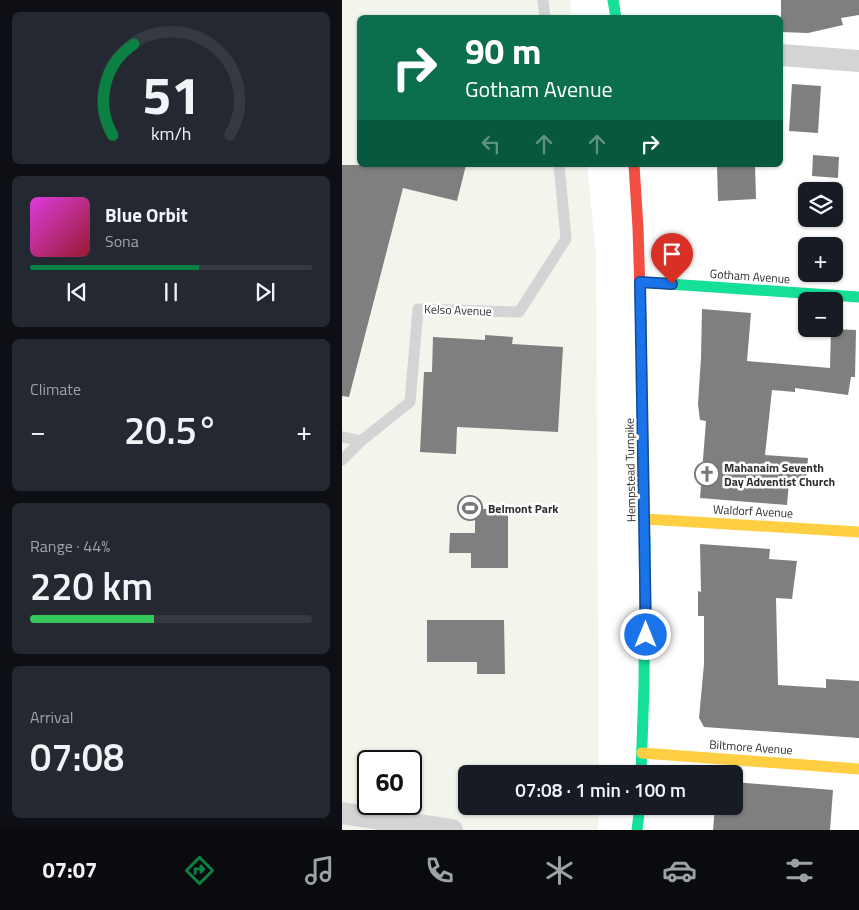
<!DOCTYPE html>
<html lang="en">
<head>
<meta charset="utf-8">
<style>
  :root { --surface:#171b24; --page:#242831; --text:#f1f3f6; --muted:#9ea1a6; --line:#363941; --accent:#0b8043 }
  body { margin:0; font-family:"Titillium Web",sans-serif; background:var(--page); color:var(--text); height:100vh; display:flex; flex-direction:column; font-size:19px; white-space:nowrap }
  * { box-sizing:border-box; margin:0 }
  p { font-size:16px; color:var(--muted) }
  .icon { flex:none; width:28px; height:28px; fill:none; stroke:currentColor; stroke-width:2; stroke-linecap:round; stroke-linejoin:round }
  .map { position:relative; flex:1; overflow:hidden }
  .side { display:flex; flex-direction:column; gap:12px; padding:12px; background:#0d0f14; width:342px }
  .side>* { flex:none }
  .top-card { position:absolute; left:15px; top:15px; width:426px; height:152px; border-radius:8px; box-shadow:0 1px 4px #0004; background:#0b6e4f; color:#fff; overflow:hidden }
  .buttons { position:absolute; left:456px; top:182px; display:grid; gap:10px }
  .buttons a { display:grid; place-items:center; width:45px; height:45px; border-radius:8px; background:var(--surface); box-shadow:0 1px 4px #0004; font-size:25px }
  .speed { position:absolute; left:15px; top:750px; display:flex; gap:10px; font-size:25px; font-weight:700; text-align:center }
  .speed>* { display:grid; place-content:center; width:65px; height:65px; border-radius:50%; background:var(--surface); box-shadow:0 1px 4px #0004; line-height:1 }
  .speed .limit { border:2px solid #111; border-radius:8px; background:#fff; color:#111 }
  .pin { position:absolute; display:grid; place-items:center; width:42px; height:42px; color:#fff; margin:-51px -21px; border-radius:50% 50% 50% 0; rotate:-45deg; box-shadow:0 0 5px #0007 }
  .pin .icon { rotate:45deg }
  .me { position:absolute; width:55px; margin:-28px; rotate:0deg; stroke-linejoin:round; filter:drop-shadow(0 0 4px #0008) }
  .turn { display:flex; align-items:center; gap:18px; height:105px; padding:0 25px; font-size:22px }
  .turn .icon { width:65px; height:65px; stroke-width:2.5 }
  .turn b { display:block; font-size:35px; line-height:42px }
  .lanes { display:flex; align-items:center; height:48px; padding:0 25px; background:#0003; justify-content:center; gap:25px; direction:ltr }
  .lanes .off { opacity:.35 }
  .big { font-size:38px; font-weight:600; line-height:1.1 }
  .side .card { flex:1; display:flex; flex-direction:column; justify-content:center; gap:8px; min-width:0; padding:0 18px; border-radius:8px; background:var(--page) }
  .side .dial { align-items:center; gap:0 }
  .dial svg { height:130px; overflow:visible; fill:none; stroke:var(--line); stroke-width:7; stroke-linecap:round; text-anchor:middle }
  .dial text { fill:var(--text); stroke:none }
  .song { display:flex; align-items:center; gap:15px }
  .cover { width:60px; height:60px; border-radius:8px; background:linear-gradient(135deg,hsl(300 70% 55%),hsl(350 70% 35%)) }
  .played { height:5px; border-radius:2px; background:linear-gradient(90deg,var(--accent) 60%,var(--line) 60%) }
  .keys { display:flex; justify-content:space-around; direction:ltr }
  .heat { display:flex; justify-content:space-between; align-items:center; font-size:28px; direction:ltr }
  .charge { height:8px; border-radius:4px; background:linear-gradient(90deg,#34c759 44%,var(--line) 0) }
  .trip { position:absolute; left:116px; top:765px; width:285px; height:50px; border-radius:8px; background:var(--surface); box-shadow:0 1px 4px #0004; font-weight:600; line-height:50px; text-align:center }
  .tab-bar { display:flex; height:80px; justify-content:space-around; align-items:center; background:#090b0e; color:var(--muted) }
  .tab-bar .icon { width:35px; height:35px }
  .tab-bar .selected { color:var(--accent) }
  .tab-bar b { font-size:22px; color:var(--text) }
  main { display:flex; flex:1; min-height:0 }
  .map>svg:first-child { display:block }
  .green { fill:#f1f5ec; fill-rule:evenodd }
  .building { fill:#7f7f7f }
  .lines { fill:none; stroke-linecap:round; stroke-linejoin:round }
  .lane { stroke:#d4d4d4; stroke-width:11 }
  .street { stroke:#d4d4d4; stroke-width:22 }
  .fast { stroke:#16e098; stroke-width:11 }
  .slow { stroke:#ffcf43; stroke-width:11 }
  .jam { stroke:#f24e42; stroke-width:11 }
  .route-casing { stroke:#114b97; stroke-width:12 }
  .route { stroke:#1a73e8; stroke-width:9 }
  .labels { text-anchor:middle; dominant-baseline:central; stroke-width:5; stroke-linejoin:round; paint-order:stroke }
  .street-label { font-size:12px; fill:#2f2f2f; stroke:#fff }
  .poi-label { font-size:12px; font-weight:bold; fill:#2f2f2f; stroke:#fff; text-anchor:start }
</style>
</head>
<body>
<main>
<section class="side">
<div class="card dial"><svg viewBox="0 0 100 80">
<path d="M14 69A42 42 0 1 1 86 69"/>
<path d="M14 69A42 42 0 0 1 27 13" stroke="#0b8043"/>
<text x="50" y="56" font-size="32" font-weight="700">51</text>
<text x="50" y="72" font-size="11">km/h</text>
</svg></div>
<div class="card">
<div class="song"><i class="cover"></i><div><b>Blue Orbit</b><p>Sona</p></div></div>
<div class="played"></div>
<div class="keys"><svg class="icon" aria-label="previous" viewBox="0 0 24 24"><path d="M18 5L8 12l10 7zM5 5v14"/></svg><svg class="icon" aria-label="pause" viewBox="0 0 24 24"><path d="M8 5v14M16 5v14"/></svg><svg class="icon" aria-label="next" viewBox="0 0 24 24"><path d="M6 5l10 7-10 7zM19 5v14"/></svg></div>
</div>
<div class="card"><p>Climate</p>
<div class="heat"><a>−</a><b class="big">20.5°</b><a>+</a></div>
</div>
<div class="card"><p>Range · 44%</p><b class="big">220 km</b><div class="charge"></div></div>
<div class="card"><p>Arrival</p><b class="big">07:08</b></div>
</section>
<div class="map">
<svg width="517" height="830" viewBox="0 0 517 830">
  <rect width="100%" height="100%" fill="#fff"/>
  <!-- green -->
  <path class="green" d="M0,0H228L230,17L18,18V165H245L254,255L257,774H125V806H257L256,830H0ZM26,761H69V804H26Z"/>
  <!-- building -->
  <path class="building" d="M439,0H517V15L499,18L501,25L466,33L439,32Z
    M450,84L479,86L476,133L447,131Z
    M471,155L497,157L496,178L470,176Z
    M0,165H124L115,201L61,188L7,397L0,396Z
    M375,165H413L414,199L376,201Z
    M360,309L409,313L405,361L488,368L489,329L514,330L513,377H509L506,395L453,388V392L430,390L423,455L466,458L464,483L447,482L445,505L358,498L364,421L358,420L356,404L359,358Z
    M143,335L171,337L170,344L221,347L216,432L115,427L114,454L78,452L82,372H90L91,337L143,340Z
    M133,509H166V568H129V553H107L108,533H133Z
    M358,544L428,549L427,559L455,561L450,599L434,598L436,685L484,688V679L517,681V738L362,727L357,718L362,664V616H356V591L359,592Z
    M85,620H162L163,674H135V662H85Z
    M392,782L491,790L488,830H371L373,806H392Z"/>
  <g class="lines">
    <!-- lane -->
    <path class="lane" d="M201,0L203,18
      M0,437L19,441
      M0,460L19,441L68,402L76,309L177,312L224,239L217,165"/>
    <!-- street -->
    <path class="street" d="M439,55L517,61
      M0,813L110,830"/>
    <!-- fast -->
    <path class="fast" d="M271,0L274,18
      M298,282L517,297
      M299,774L302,685L303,538
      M295,830L298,806"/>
    <!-- slow -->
    <path class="slow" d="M299,324L303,538
      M303,519L517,532
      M300,753L517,769"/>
    <!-- jam -->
    <path class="jam" d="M292,165L296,228L299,324"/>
  </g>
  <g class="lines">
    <defs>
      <path id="route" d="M304,635L298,282L330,284"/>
    </defs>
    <!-- route casing -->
    <use href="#route" class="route-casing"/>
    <!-- route -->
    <use href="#route" class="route"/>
  </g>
  <!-- icons -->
  <defs>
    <symbol id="church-ring" viewBox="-11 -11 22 22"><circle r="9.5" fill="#fff" stroke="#787878" stroke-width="1.5"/><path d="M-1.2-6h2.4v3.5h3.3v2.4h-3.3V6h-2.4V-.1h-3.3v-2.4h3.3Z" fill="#787878"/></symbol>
    <symbol id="stadium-ring" viewBox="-11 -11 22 22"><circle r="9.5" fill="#fff" stroke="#787878" stroke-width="1.5"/><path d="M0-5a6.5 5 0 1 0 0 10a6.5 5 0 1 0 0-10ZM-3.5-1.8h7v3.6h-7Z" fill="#787878"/></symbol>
  </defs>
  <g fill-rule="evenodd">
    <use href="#church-ring" x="351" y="460" width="28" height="28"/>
    <use href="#stadium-ring" x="114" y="494" width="28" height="28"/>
  </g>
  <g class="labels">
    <!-- street labels -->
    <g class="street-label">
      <text transform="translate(408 276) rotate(4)">Gotham Avenue</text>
      <text transform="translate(116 310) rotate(2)">Kelso Avenue</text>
      <text transform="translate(288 470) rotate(-91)">Hempstead Turnpike</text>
      <text transform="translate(411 511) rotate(3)">Waldorf Avenue</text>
      <text transform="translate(409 747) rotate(4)">Biltmore Avenue</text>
    </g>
    <!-- poi labels -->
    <g class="poi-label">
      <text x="382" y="467">Mahanaim Seventh<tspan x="382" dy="14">Day Adventist Church</tspan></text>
      <text x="146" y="508">Belmont Park</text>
    </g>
  </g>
</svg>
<div class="buttons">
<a><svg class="icon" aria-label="layers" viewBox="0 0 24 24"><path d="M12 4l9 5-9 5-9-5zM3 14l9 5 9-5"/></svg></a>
<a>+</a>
<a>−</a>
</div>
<div class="speed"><div class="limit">60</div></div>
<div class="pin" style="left:330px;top:284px;background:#d93025"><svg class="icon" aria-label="arrive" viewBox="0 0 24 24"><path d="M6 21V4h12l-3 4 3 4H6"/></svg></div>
<svg class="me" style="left:304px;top:635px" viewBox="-20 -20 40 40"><circle r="17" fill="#1a73e8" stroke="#fff" stroke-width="3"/><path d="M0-11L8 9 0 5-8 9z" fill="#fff"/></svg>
<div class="trip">07:08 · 1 min · 100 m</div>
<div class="top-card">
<div class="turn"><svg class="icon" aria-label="right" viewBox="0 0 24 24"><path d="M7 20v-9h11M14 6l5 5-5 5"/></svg><div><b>90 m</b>Gotham Avenue</div></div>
<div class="lanes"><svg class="icon off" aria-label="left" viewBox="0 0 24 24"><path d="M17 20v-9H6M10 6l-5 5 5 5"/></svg><svg class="icon off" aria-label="ahead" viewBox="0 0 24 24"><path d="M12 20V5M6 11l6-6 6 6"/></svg><svg class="icon off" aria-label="ahead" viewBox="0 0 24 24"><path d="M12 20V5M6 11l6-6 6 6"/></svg><svg class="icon" aria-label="right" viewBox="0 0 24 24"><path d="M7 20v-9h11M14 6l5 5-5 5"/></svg></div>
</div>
</div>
</main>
<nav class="tab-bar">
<b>07:07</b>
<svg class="icon selected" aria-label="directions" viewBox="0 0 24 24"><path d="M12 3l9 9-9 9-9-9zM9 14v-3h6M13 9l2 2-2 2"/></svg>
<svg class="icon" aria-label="music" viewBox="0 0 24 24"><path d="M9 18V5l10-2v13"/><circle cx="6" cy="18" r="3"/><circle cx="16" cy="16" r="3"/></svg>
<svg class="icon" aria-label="phone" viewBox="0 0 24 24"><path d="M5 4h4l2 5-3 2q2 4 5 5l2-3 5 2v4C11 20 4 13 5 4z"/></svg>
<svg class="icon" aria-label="climate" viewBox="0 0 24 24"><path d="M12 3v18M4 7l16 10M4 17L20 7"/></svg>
<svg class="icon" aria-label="car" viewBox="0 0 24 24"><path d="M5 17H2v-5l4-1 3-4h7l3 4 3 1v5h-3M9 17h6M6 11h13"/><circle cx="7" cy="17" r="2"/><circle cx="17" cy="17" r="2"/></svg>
<svg class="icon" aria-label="filters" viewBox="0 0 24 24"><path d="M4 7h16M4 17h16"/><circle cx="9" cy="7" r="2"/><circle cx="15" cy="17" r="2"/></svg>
</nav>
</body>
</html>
